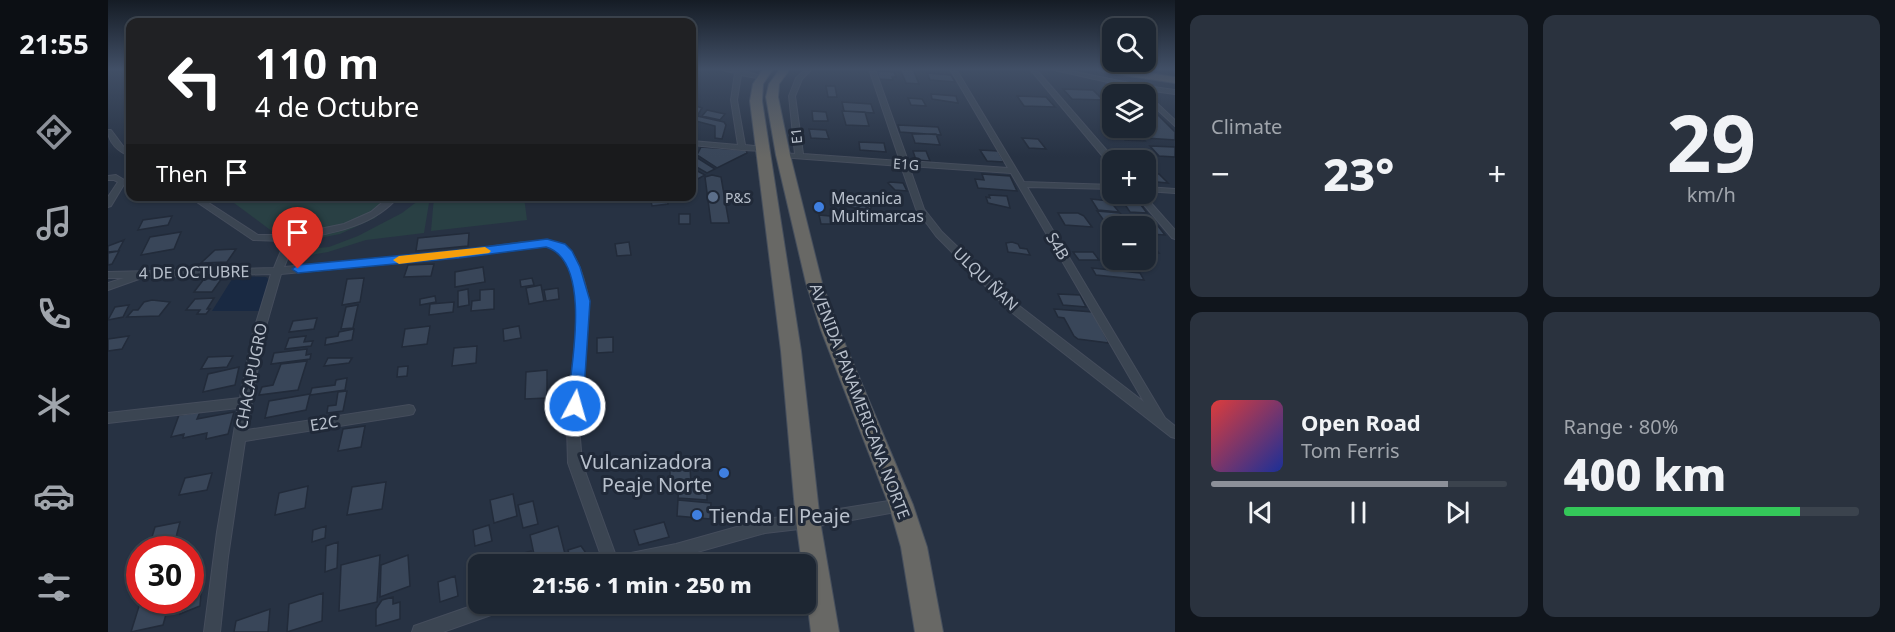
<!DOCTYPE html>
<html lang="en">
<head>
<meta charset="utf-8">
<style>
  :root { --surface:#1d2632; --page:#2a323e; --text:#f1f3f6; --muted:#a0a5ac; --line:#3b434d; --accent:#8c9099 }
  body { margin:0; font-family:"Noto Sans",sans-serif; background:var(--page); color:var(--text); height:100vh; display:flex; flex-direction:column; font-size:22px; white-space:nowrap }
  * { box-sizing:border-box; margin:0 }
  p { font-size:20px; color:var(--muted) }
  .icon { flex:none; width:33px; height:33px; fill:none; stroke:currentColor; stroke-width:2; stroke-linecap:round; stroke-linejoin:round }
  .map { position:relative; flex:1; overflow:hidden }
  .drawer { display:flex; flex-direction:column; gap:15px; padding:15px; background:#10151c; width:720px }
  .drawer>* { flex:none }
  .guide { position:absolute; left:18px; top:18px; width:570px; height:183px; border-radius:12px; box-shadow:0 2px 4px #0004,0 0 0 2px var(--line); background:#202124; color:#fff; overflow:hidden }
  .buttons { position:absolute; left:994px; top:18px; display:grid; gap:12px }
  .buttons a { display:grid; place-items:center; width:54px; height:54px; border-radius:12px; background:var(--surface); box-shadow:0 2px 4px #0004,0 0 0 2px var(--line); font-size:30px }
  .speed { position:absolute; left:18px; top:536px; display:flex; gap:12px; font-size:30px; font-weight:700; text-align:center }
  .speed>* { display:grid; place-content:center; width:78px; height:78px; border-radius:50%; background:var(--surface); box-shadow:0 2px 4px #0004,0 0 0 2px var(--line); line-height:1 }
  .speed .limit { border:9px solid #d22; background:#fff; color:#111 }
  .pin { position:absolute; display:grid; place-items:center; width:51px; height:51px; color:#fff; margin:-62px -26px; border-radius:50% 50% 50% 0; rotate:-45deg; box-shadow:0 0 6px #0007 }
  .pin .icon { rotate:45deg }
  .me { position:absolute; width:66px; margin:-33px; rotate:6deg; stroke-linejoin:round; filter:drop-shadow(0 0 4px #0008) }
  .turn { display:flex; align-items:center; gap:21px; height:126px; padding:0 30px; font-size:27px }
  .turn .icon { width:78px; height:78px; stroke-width:2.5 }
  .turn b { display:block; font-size:42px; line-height:51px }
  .then { display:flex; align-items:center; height:57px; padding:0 30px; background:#0003; gap:12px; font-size:22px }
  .big { font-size:45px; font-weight:800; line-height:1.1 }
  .drawer .widget { flex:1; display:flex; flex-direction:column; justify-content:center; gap:9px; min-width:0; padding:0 21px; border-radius:12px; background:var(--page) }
  .drawer .dial { align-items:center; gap:0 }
  .dial b { font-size:78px; line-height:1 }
  .song { display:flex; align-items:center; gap:18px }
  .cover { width:72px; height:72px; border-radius:9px; background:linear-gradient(135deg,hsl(0 70% 55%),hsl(230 70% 35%)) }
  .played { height:6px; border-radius:3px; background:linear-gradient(90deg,var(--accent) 80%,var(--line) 80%) }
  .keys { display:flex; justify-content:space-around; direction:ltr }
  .heat { display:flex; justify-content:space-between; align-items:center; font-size:33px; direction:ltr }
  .charge { height:9px; border-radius:4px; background:linear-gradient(90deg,#34c759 80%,var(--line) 0) }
  .drawer .tiles { flex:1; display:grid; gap:15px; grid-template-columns:repeat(2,1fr) }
  .trip { position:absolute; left:360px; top:554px; width:348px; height:60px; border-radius:12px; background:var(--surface); box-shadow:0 2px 4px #0004,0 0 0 2px var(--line); font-weight:800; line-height:60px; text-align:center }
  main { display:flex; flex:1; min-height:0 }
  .tab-bar { display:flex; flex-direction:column; width:108px; justify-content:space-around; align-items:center; background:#0c0f14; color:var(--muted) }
  .tab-bar .icon { width:42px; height:42px }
  .tab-bar .active { color:var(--accent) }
  .tab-bar b { font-size:27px; color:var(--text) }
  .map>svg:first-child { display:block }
  .green { fill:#294044 }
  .water { fill:#192942 }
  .building { fill:#394659; stroke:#222b3a; stroke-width:1.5 }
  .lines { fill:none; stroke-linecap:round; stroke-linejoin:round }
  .minor-casing { stroke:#454d5c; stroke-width:2 }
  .trunk-casing { stroke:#464f5d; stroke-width:2 }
  .minor { fill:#3b4552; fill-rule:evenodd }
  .trunk { fill:#686865; fill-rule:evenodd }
  .route { fill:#1a73e8; stroke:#114b97; stroke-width:1.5 }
  .slow { fill:#f59e0b }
  .service-dot { fill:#5c6f8a; stroke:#202938; stroke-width:2 }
  .shop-dot { fill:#3f7fe0; stroke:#202938; stroke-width:2 }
  .labels { text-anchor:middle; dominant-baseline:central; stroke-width:6; stroke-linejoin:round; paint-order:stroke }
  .far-street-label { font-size:14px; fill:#b8c0cc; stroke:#202938 }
  .far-poi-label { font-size:14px; fill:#b8c0cc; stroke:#202938; text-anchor:start }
  .poi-label { font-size:16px; fill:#b8c0cc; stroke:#202938; text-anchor:start }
  .street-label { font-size:16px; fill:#b8c0cc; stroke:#202938 }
  .near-poi-label { font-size:20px; fill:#b8c0cc; stroke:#202938; text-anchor:end }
</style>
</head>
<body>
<main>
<nav class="tab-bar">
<b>21:55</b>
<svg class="icon active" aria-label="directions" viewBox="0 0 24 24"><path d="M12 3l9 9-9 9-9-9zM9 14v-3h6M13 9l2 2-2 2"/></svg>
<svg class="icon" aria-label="music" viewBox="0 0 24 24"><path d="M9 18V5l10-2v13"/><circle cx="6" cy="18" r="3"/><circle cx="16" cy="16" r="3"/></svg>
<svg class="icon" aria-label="phone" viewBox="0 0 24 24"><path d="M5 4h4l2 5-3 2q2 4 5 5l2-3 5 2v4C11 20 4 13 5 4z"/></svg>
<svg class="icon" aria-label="climate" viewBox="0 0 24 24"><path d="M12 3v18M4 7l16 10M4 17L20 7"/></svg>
<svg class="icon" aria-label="car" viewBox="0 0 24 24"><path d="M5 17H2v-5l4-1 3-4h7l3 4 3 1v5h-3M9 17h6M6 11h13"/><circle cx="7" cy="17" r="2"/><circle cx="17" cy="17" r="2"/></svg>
<svg class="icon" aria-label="filters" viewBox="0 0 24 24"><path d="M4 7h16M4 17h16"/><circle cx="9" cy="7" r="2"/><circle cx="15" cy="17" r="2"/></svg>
</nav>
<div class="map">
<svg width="1067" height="632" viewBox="0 0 1067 632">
  <rect width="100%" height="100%" fill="#273243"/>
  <!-- green -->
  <path class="green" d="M253,196L254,199L291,197L267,218L232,234L190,242L165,232L118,197Z
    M315,197H322L316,233L258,240L220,252L173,260L178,251L221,247L250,236L294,213Z
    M326,197H416L419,220L323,231Z"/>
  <!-- water -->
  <path class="water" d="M126,276L158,277L163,281L154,311H104Z"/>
  <!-- building -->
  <path class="building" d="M792,69H805L811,84L798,83Z
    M769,71L786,72L788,77H784L785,80L771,79Z
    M819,73L843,75L847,82L822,80Z
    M718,86H727L729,97H720Z
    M955,89L985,90L995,100L964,99Z
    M823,94L848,96L850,103L824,99Z
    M909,96L938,97L947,107L916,106Z
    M800,98L814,99L818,106L803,105Z
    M734,102L763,104L766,113L736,111Z
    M585,105L594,108L589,116L616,122L618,125L614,139L607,138V126L584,120Z
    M599,110L617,114L612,120L594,116Z
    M704,111L718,112L720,121H705Z
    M734,111L757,112L761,126L738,125Z
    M1038,115H1050L1067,132V140L1038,138L1028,128H1038Z
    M790,125L830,127L833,135L792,132Z
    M1006,128H1025L1037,141L1017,140Z
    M701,129L718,130L721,139L703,138Z
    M804,134H828L832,145L807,143Z
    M914,138L930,139L938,149L921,148Z
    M751,142L776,143L778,152L752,150Z
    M1042,146L1067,147V157L1051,156Z
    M593,147L638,150L639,153L609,168L589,155Z
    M872,150L890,151L896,162L879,161Z
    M805,151H818L822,161L808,160Z
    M588,157L607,169L599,173L585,165Z
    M584,168L597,175L588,180L584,178Z
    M1038,173L1051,174L1060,183L1038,181Z
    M874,174L902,176L909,191L870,188L867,179L876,180Z
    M604,175L613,177L621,223H603L597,177Z
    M782,182L795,183L799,191L787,190L780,183Z
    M768,195L785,196L789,202L772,203Z
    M881,195L899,196L902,208L880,203L878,197L882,198Z
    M542,196H559L560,204L544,206Z
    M727,197L764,204L762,211L726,204Z
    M983,199L1002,201L1011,212L990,210Z
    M1014,200L1030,201L1039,213L1022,212Z
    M989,211L1012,213L1022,226H1005V230L1002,229Z
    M950,213H970L976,216L984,227L957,225Z
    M571,214H582V224H571Z
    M711,215L722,216L724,224H713Z
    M64,216L60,225L30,230L35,220Z
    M1042,225L1050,226L1057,235L1042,234L1039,229H1045Z
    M73,232L66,249L33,255L42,237Z
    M361,233L360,246L308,251L310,238Z
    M1038,236L1051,253L1038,252Z
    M16,240L10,251L0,252V246Z
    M521,242L523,255L509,256L507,244Z
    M904,242L910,244L912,248L919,249L922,255L900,252L898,243Z
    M128,249L119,262L93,263L107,250Z
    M11,251L4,264L0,265V253Z
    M965,252H985L991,260H971Z
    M326,264L323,276L296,277L300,265Z
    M375,267L377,282L347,287V272Z
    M984,268L1032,273L1036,280L988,275Z
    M114,278L104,292H86L96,279Z
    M256,278L252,302L234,305L239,279Z
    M424,278L426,285L413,287L412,280Z
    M433,285L436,301L421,304L418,288Z
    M450,288L451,299L438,301L436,290Z
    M360,289L361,305L350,307V291Z
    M386,289V309L363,311L364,301L372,300V290Z
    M950,294L972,295L978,307L955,305Z
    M327,296L328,302L312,305V299Z
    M106,298L99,309H102L98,314H89L92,310H78L87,299Z
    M44,300L62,302L51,316L19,317L25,310H30L36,302Z
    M346,302L345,312L321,315L322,304Z
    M21,305L15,317L0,320L7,307Z
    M250,305L245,328L233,329L238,307Z
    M946,309L985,312L1001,343L970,339L966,336L956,318L950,317Z
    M209,318L206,329L181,332L185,321Z
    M322,326L319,344L294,347L297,329Z
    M411,326L413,338L396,341L395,329Z
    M246,329L244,340L217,345L218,338L230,336L231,332Z
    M21,336L14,349L0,351V339Z
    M198,336L196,342L205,341L203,346L177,349L181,338Z
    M505,337V352L489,353V338Z
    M369,346L368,363L344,366L346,348Z
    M199,349L198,355L203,354L202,359L163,364L166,353Z
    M125,356L119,367L93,369L100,357Z
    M220,358H244L241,363L216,366Z
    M199,361L190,390L151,395L154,387L165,385L173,364Z
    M300,366L299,376L289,377L290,367Z
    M131,367L127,385L95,392L100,374Z
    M439,370V398L417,399L418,372Z
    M239,378L237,390L202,395L204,388L227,385L228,380Z
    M239,391L235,411L219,413L220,406L228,405L230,392Z
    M202,394L198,410L157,418L161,401Z
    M92,412L89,419L126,412L120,434L98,439L99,433L75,438L76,434L63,437L71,415Z
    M257,426L253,447L230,451L235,429Z
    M562,465L582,466L583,485H562Z
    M104,473L99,490L71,495L77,478Z
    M278,482L274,509L239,515L244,487Z
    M200,486L197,508L167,515L171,493Z
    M571,486L599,488V500L570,498Z
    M405,494L409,516L386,523L382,500Z
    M570,500L603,503L602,519L569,516Z
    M425,501L430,524L415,528L410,505Z
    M72,522L67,541L41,547L47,527Z
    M556,522L561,537L531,545L526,530Z
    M381,525L384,541L367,546L365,530Z
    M218,526L217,538L204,542L205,530Z
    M450,526L459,562L428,564L422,535Z
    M230,542L229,568L217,572L218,546Z
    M473,546L480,556L463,562L460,550Z
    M423,551L426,564H401L400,558Z
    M272,555L269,602L231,611L233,565Z
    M300,555L302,586L272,597L273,565Z
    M395,556L397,564H373V562Z
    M347,576L350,596L332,602L330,582Z
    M93,593L92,606L72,614L73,600H82V597Z
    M215,593L214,621L179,632L181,604Z
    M285,597V604L292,602V619L268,626V609L274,600Z
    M43,600H62L55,625L23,632L32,603Z
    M162,609L160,632H126L128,621Z"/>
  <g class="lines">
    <defs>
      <path id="minor" d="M611,69L630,70L638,69L636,71L657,77L654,79L633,75L629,100L637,145L657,147V151L634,150L584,145V141L630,145L623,100L627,73Z
        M698,69H704L694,79L687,96L695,154L792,161L761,69H767L800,161L900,168L842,69H848L916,182L1005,185V189L919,187L1057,418L1067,426V438L1063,437L902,311L828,236L808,209L793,166L672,157L671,155L675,153L687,154L681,96L688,78ZM801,166L903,173L1036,402L910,305L834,232L816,209Z
        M922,69H928L1007,160H1005V165H1002Z
        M942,69H953L1031,85L1067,90V94L1031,89Z
        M1038,93L1067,120V126L1038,99V94H1035Z
        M0,130H3L15,146L22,151V156C11,152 0,143 0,130Z
        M8,175L18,181L3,206L0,207V197L10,182L6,180H0V176Z
        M1038,187L1067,189V193L1038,191Z
        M1027,194H1035L1067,230V239L1064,238Z
        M80,196H90L150,235H183L236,224L263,212L282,196H291C265,227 224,233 187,240L176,267C234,262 292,257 350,251C374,249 434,236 454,244C470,251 478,286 481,301L471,426L474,463L508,556L568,544L657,519L700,514L793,499L798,500L800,505L798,510L793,511L700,528L657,533L568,558L541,564H496L460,463L459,426L471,301C468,287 463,261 452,251C448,248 444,247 439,246L351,257L173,274L156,333L139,430L301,405L305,406L307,410L305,414L301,415L137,441L120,557L112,632H96L109,532L130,408L0,423V413L132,398L145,333L163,274L33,277L31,279L0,290V283L16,278H0V272L166,268L177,241L145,240Z
        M372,603H402L400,609L335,632H304L306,626Z"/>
      <path id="trunk" d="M655,69H665L655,84L654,101L693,351L712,521L731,632H703L698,591V564H694L688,521L673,351L642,101L645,84Z
        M672,69H682L671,84L670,97L682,155L714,283L731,330L805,505L819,547L835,632H807L793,547L781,505L713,330L698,283L668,155L658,97L661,84Z
        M990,69H1015L1067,77V83L995,72Z"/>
    </defs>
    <!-- minor casing -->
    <use href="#minor" class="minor-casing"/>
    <!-- trunk casing -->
    <use href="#trunk" class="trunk-casing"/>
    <!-- minor -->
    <use href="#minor" class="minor"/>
    <!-- trunk -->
    <use href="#trunk" class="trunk"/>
  </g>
  <!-- sky -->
  <linearGradient id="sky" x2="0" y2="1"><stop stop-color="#151c25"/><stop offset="0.44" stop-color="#414f66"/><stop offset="1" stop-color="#414f66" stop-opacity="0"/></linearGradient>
  <rect width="1067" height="157" fill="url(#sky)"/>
  <!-- route -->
  <path class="route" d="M439,239L457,244L464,251L472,267L482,301L475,406L473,411L467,413L462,411L459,406C463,369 485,261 438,247L351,258L190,273L184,269L190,265L351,250Z"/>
  <!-- slow -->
  <path class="slow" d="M377,247L383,251L381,253L291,264L285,260L291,256Z"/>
  <!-- markers -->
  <circle class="service-dot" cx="605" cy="197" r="6"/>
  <g class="shop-dot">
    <circle cx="711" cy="207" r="6"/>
    <circle cx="616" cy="473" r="6"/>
    <circle cx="589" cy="515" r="6"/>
  </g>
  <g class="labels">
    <!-- far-street labels -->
    <g class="far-street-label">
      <text transform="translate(688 136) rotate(-96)">E1</text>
      <text transform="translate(798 164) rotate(4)">E1G</text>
    </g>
    <!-- far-poi labels -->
    <g class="far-poi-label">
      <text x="617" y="197">P&amp;S</text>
    </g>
    <!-- poi labels -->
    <g class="poi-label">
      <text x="723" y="198">Mecanica<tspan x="723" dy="18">Multimarcas</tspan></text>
    </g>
    <!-- street labels -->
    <g class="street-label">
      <text transform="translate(950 246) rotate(59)">S4B</text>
      <text transform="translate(86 272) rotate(-1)">4 DE OCTUBRE</text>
      <text transform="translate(878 279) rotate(44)">ULQU ÑAN</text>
      <text transform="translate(143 376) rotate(-79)">CHACAPUGRO</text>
      <text transform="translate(752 401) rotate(69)">AVENIDA PANAMERICANA NORTE</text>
      <text transform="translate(216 423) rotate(-9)">E2C</text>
    </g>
    <!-- near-poi labels -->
    <g class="near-poi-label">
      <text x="604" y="461">Vulcanizadora<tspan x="604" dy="23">Peaje Norte</tspan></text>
      <text x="601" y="515" text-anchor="start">Tienda El Peaje</text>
    </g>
  </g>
</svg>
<div class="buttons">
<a><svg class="icon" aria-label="search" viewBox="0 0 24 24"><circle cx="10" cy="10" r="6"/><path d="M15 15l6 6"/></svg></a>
<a><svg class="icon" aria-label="layers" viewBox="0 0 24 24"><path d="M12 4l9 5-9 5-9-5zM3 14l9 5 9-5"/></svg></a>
<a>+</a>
<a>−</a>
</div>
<div class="speed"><div class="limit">30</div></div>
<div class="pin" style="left:190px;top:269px;background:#d93025"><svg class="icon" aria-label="arrive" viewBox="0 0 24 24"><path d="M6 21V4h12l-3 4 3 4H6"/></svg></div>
<svg class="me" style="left:467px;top:406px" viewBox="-20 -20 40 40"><circle r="17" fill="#1a73e8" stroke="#fff" stroke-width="3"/><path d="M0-11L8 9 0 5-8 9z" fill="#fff"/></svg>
<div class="trip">21:56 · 1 min · 250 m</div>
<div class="guide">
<div class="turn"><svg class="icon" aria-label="left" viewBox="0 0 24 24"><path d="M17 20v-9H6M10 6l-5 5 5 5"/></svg><div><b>110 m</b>4 de Octubre</div></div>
<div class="then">Then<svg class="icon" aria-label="arrive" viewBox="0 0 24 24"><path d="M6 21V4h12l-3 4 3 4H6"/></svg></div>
</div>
</div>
<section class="drawer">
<div class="tiles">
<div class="widget"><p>Climate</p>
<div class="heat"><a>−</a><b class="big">23°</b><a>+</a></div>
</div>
<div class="widget dial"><b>29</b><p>km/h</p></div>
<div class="widget">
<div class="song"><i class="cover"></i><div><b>Open Road</b><p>Tom Ferris</p></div></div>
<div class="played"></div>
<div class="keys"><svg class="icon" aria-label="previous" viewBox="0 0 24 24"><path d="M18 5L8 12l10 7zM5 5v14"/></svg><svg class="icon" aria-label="pause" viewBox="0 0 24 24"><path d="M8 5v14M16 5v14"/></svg><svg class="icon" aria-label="next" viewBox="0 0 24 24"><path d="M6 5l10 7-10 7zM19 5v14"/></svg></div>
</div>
<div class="widget"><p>Range · 80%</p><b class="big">400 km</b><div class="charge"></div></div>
</div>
</section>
</main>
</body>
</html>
